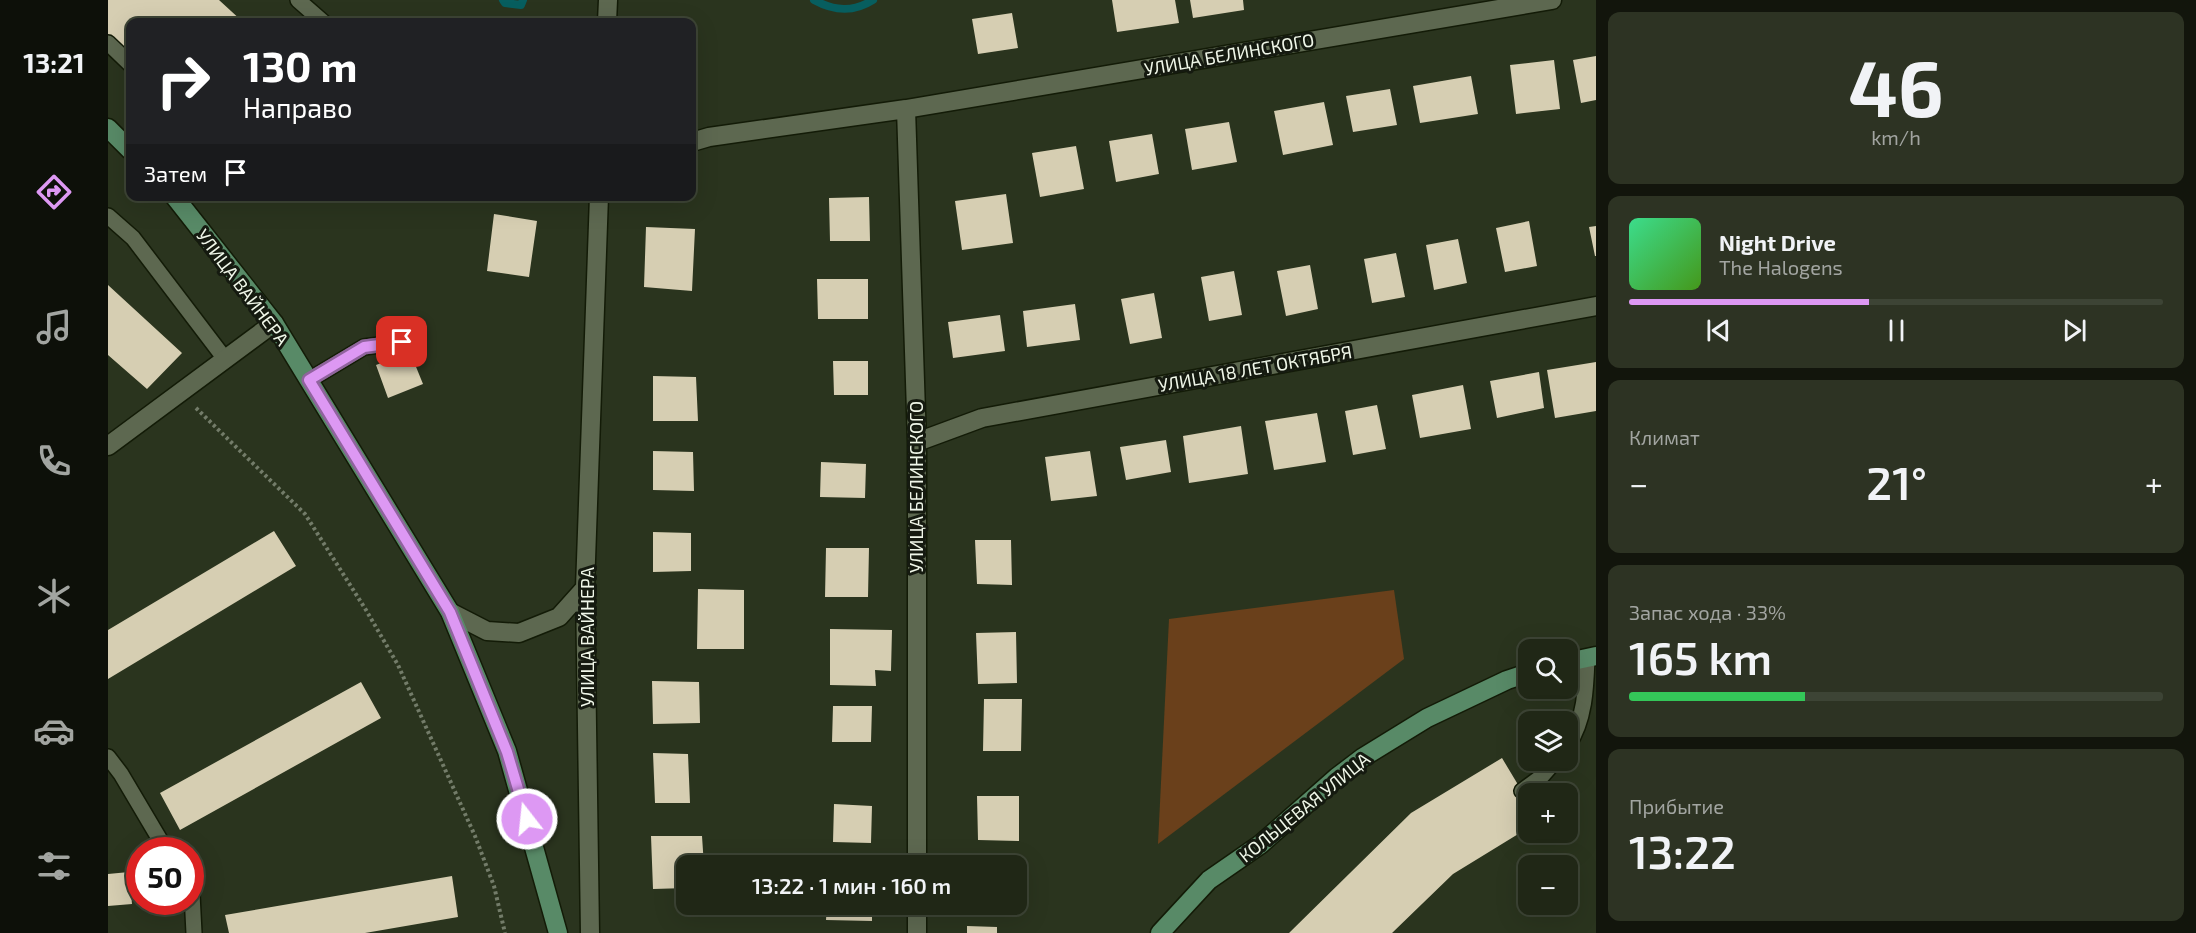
<!DOCTYPE html>
<html lang="ru">
<head>
<meta charset="utf-8">
<style>
  :root { --surface:#202716; --page:#2d3323; --text:#f1f3f6; --muted:#a2a5a1; --line:#3d4435; --accent:#dd98f3 }
  body { margin:0; font-family:"Exo 2",sans-serif; background:var(--page); color:var(--text); height:100vh; display:flex; flex-direction:column; font-size:22px; white-space:nowrap }
  * { box-sizing:border-box; margin:0 }
  p { font-size:20px; color:var(--muted) }
  .icon { flex:none; width:33px; height:33px; fill:none; stroke:currentColor; stroke-width:2; stroke-linecap:round; stroke-linejoin:round }
  .map { position:relative; flex:1; overflow:hidden }
  .details { display:flex; flex-direction:column; gap:12px; padding:12px; background:#12150c; width:600px }
  .details>* { flex:none }
  .top-card { position:absolute; left:18px; top:18px; width:570px; height:183px; border-radius:12px; box-shadow:0 6px 24px #0002,0 0 0 2px var(--line); background:#202124; color:#fff; overflow:hidden }
  .controls { position:absolute; left:1410px; top:639px; display:grid; gap:12px }
  .controls a { display:grid; place-items:center; width:60px; height:60px; border-radius:12px; background:var(--surface); box-shadow:0 6px 24px #0002,0 0 0 2px var(--line); font-size:30px }
  .speed { position:absolute; left:18px; top:837px; display:flex; gap:12px; font-size:30px; font-weight:700; text-align:center }
  .speed>* { display:grid; place-content:center; width:78px; height:78px; border-radius:50%; background:var(--surface); box-shadow:0 6px 24px #0002,0 0 0 2px var(--line); line-height:1 }
  .speed .limit { border:9px solid #d22; background:#fff; color:#111 }
  .pin { position:absolute; display:grid; place-items:center; width:51px; height:51px; color:#fff; margin:-26px; border-radius:12px; box-shadow:0 3px 9px #0006 }
  .me { position:absolute; width:66px; margin:-33px; rotate:344deg; stroke-linejoin:round; filter:drop-shadow(0 0 4px #0008) }
  .turn { display:flex; align-items:center; gap:21px; height:126px; padding:0 18px; font-size:27px }
  .turn .icon { width:78px; height:78px; stroke-width:2.5 }
  .turn b { display:block; font-size:42px; line-height:51px }
  .then { display:flex; align-items:center; height:57px; padding:0 18px; background:#0003; gap:12px; font-size:22px }
  .big { font-size:45px; font-weight:600; line-height:1.1 }
  .details .tile { flex:1; display:flex; flex-direction:column; justify-content:center; gap:9px; min-width:0; padding:0 21px; border-radius:12px; background:var(--page) }
  .details .dial { align-items:center; gap:0 }
  .dial b { font-size:78px; line-height:1 }
  .song { display:flex; align-items:center; gap:18px }
  .cover { width:72px; height:72px; border-radius:9px; background:linear-gradient(135deg,hsl(150 70% 55%),hsl(100 70% 35%)) }
  .played { height:6px; border-radius:3px; background:linear-gradient(90deg,var(--accent) 45%,var(--line) 45%) }
  .keys { display:flex; justify-content:space-around; direction:ltr }
  .heat { display:flex; justify-content:space-between; align-items:center; font-size:33px; direction:ltr }
  .charge { height:9px; border-radius:4px; background:linear-gradient(90deg,#34c759 33%,var(--line) 0) }
  .trip { position:absolute; left:568px; top:855px; width:351px; height:60px; border-radius:12px; background:var(--surface); box-shadow:0 6px 24px #0002,0 0 0 2px var(--line); font-weight:600; line-height:60px; text-align:center }
  main { display:flex; flex:1; min-height:0 }
  .menu { display:flex; flex-direction:column; width:108px; justify-content:space-around; align-items:center; background:#0d1009; color:var(--muted) }
  .menu .icon { width:42px; height:42px }
  .menu .selected { color:var(--accent) }
  .menu b { font-size:27px; color:var(--text) }
  .map>svg:first-child { display:block }
  .green { fill:#6a401b }
  .lines { fill:none; stroke-linecap:round; stroke-linejoin:round }
  .stream { stroke:#075e5f; stroke-width:8 }
  .building { fill:#d6ceb2 }
  .lane-casing { stroke:#131b07; stroke-width:18 }
  .street-casing { stroke:#131b07; stroke-width:21 }
  .secondary-casing { stroke:#131b07; stroke-width:21 }
  .path { stroke:#737c69; stroke-width:4; stroke-dasharray:3 3; stroke-linecap:butt }
  .lane { stroke:#5d6850; stroke-width:15 }
  .street { stroke:#5d6850; stroke-width:18 }
  .secondary { stroke:#588a67; stroke-width:18 }
  .route-casing { stroke:#90639e; stroke-width:15 }
  .route { stroke:#dd98f3; stroke-width:10 }
  .labels { text-anchor:middle; dominant-baseline:central; stroke-width:6; stroke-linejoin:round; paint-order:stroke }
  .street-label { font-size:18px; fill:#f0f7e9; stroke:#151a10 }
</style>
</head>
<body>
<main>
<nav class="menu">
<b>13:21</b>
<svg class="icon selected" aria-label="directions" viewBox="0 0 24 24"><path d="M12 3l9 9-9 9-9-9zM9 14v-3h6M13 9l2 2-2 2"/></svg>
<svg class="icon" aria-label="music" viewBox="0 0 24 24"><path d="M9 18V5l10-2v13"/><circle cx="6" cy="18" r="3"/><circle cx="16" cy="16" r="3"/></svg>
<svg class="icon" aria-label="phone" viewBox="0 0 24 24"><path d="M5 4h4l2 5-3 2q2 4 5 5l2-3 5 2v4C11 20 4 13 5 4z"/></svg>
<svg class="icon" aria-label="climate" viewBox="0 0 24 24"><path d="M12 3v18M4 7l16 10M4 17L20 7"/></svg>
<svg class="icon" aria-label="car" viewBox="0 0 24 24"><path d="M5 17H2v-5l4-1 3-4h7l3 4 3 1v5h-3M9 17h6M6 11h13"/><circle cx="7" cy="17" r="2"/><circle cx="17" cy="17" r="2"/></svg>
<svg class="icon" aria-label="filters" viewBox="0 0 24 24"><path d="M4 7h16M4 17h16"/><circle cx="9" cy="7" r="2"/><circle cx="15" cy="17" r="2"/></svg>
</nav>
<div class="map">
<svg width="1488" height="933" viewBox="0 0 1488 933">
  <rect width="100%" height="100%" fill="#2a341e"/>
  <!-- green -->
  <path class="green" d="M1286,590L1296,659L1050,844L1061,619Z"/>
  <g class="lines">
    <!-- stream -->
    <path class="stream" d="M395,0L397,3L413,5L415,0
      M706,0C726,11 745,13 765,0"/>
  </g>
  <!-- building -->
  <path class="building" d="M0,0H111L135,22H22V59L0,38Z
    M1004,0H1067L1071,23L1009,32Z
    M1082,0H1135L1136,10L1085,18Z
    M904,13L910,48L870,54L864,19Z
    M1488,56V100L1473,103L1465,60Z
    M1446,60L1452,109L1408,114L1402,65Z
    M1363,76L1370,114L1312,123L1305,86Z
    M1282,89L1289,125L1245,132L1238,96Z
    M1216,102L1225,145L1175,155L1166,111Z
    M1121,122L1129,162L1084,170L1077,129Z
    M1044,134L1051,174L1008,182L1001,141Z
    M968,146L976,189L932,197L924,153Z
    M898,194L905,243L854,250L847,201Z
    M761,197L762,241H722L721,198Z
    M386,214L429,221L421,277L379,271Z
    M1421,221L1429,266L1397,272L1388,228Z
    M1488,226V256H1487L1481,227Z
    M538,227L587,229L584,291L536,287Z
    M1350,239L1359,283L1326,290L1318,245Z
    M1288,253L1297,297L1264,303L1256,259Z
    M1202,265L1210,309L1178,316L1169,271Z
    M1126,271L1134,315L1101,321L1093,277Z
    M709,279H760V319H710Z
    M0,285L74,353L39,389L0,355Z
    M1046,293L1054,338L1022,344L1013,299Z
    M967,304L972,340L919,347L915,311Z
    M892,315L897,351L845,358L840,322Z
    M302,352L315,384L280,398L268,365Z
    M725,361H760V395H726Z
    M1488,362V411L1447,418L1439,370Z
    M1431,372L1436,408L1389,418L1382,381Z
    M545,376L588,377L590,421H545Z
    M1355,385L1363,429L1312,438L1304,395Z
    M1269,405L1278,449L1245,455L1237,411Z
    M1209,413L1218,462L1166,470L1157,421Z
    M1133,426L1140,474L1081,483L1075,436Z
    M1058,440L1063,472L1018,480L1012,447Z
    M545,451L585,452L586,491L545,490Z
    M982,451L989,496L943,501L937,457Z
    M713,462L758,464L757,498L712,497Z
    M166,531L188,566L0,679V630Z
    M545,532L583,533V571L545,572Z
    M867,540H903L904,585L869,584Z
    M718,548H761L760,597H717Z
    M590,589L636,590V649H589Z
    M722,629L784,630L783,671L767,670L768,686L722,685Z
    M908,632L909,683L870,684L868,633Z
    M544,681L591,682L592,723L545,724Z
    M253,682L273,718L72,830L52,793Z
    M876,699H914L913,751H875Z
    M725,706H764L763,742H724Z
    M545,753L580,754L582,803H547Z
    M1394,758L1418,798L1420,797V828L1345,874L1284,933H1181L1303,813Z
    M869,796H911V841L870,840Z
    M726,804L764,806L763,843L725,842Z
    M543,836H594L596,866H579V888L545,889Z
    M909,870H919V906H909Z
    M21,872L24,904L0,906V874Z
    M344,876L350,917L257,933H121L117,915Z
    M719,904H764V921L718,920Z
    M859,926L889,927V933H859Z"/>
  <g class="lines">
    <defs>
      <path id="lane" d="M190,0L215,22
        M0,43L22,64
        M0,216L25,238L117,359
        M201,380L256,347L294,342
        M1460,745C1477,720 1478,687 1479,658
        M0,757L13,774L58,850
        M1414,791L1433,777L1448,760
        M82,891L84,894L86,933"/>
      <path id="street" d="M499,22L500,0
        M798,109L809,442V866
        M584,142L601,137L798,109L1444,0
        M809,442L874,418L1488,306
        M0,446L166,323
        M342,612L379,631L411,633L451,617L477,588
        M482,933L477,588L491,196
        M809,933V904"/>
      <path id="secondary" d="M0,128L22,150
        M66,196L166,323L342,612L399,751L450,933
        M1460,662L1488,656
        M1052,933L1101,880L1153,844L1229,777L1254,758L1319,718L1399,680L1420,673"/>
    </defs>
    <!-- lane casing -->
    <use href="#lane" class="lane-casing"/>
    <!-- street casing -->
    <use href="#street" class="street-casing"/>
    <!-- secondary casing -->
    <use href="#secondary" class="secondary-casing"/>
    <!-- path -->
    <path class="path" d="M88,408L197,514L258,610L290,665L367,836L386,886L397,933"/>
    <!-- lane -->
    <use href="#lane" class="lane"/>
    <!-- street -->
    <use href="#street" class="street"/>
    <!-- secondary -->
    <use href="#secondary" class="secondary"/>
  </g>
  <g class="lines">
    <defs>
      <path id="route" d="M294,342L256,347L201,380L342,612L399,752L419,819"/>
    </defs>
    <!-- route casing -->
    <use href="#route" class="route-casing"/>
    <!-- route -->
    <use href="#route" class="route"/>
  </g>
  <g class="labels">
    <!-- street labels -->
    <g class="street-label">
      <text transform="translate(1121 54) rotate(-10)">УЛИЦА БЕЛИНСКОГО</text>
      <text transform="translate(135 287) rotate(53)">УЛИЦА ВАЙНЕРА</text>
      <text transform="translate(1147 368) rotate(-10)">УЛИЦА 18 ЛЕТ ОКТЯБРЯ</text>
      <text transform="translate(808 487) rotate(-90)">УЛИЦА БЕЛИНСКОГО</text>
      <text transform="translate(479 637) rotate(-90)">УЛИЦА ВАЙНЕРА</text>
      <text transform="translate(1196 807) rotate(-39)">КОЛЬЦЕВАЯ УЛИЦА</text>
    </g>
  </g>
</svg>
<div class="controls">
<a><svg class="icon" aria-label="search" viewBox="0 0 24 24"><circle cx="10" cy="10" r="6"/><path d="M15 15l6 6"/></svg></a>
<a><svg class="icon" aria-label="layers" viewBox="0 0 24 24"><path d="M12 4l9 5-9 5-9-5zM3 14l9 5 9-5"/></svg></a>
<a>+</a>
<a>−</a>
</div>
<div class="speed"><div class="limit">50</div></div>
<div class="pin" style="left:294px;top:342px;background:#d93025"><svg class="icon" aria-label="arrive" viewBox="0 0 24 24"><path d="M6 21V4h12l-3 4 3 4H6"/></svg></div>
<svg class="me" style="left:419px;top:819px" viewBox="-20 -20 40 40"><circle r="17" fill="#dd98f3" stroke="#fff" stroke-width="3"/><path d="M0-11L8 9 0 5-8 9z" fill="#fff"/></svg>
<div class="trip">13:22 · 1 мин · 160 m</div>
<div class="top-card">
<div class="turn"><svg class="icon" aria-label="right" viewBox="0 0 24 24"><path d="M7 20v-9h11M14 6l5 5-5 5"/></svg><div><b>130 m</b>Направо</div></div>
<div class="then">Затем<svg class="icon" aria-label="arrive" viewBox="0 0 24 24"><path d="M6 21V4h12l-3 4 3 4H6"/></svg></div>
</div>
</div>
<section class="details">
<div class="tile dial"><b>46</b><p>km/h</p></div>
<div class="tile">
<div class="song"><i class="cover"></i><div><b>Night Drive</b><p>The Halogens</p></div></div>
<div class="played"></div>
<div class="keys"><svg class="icon" aria-label="previous" viewBox="0 0 24 24"><path d="M18 5L8 12l10 7zM5 5v14"/></svg><svg class="icon" aria-label="pause" viewBox="0 0 24 24"><path d="M8 5v14M16 5v14"/></svg><svg class="icon" aria-label="next" viewBox="0 0 24 24"><path d="M6 5l10 7-10 7zM19 5v14"/></svg></div>
</div>
<div class="tile"><p>Климат</p>
<div class="heat"><a>−</a><b class="big">21°</b><a>+</a></div>
</div>
<div class="tile"><p>Запас хода · 33%</p><b class="big">165 km</b><div class="charge"></div></div>
<div class="tile"><p>Прибытие</p><b class="big">13:22</b></div>
</section>
</main>
</body>
</html>
